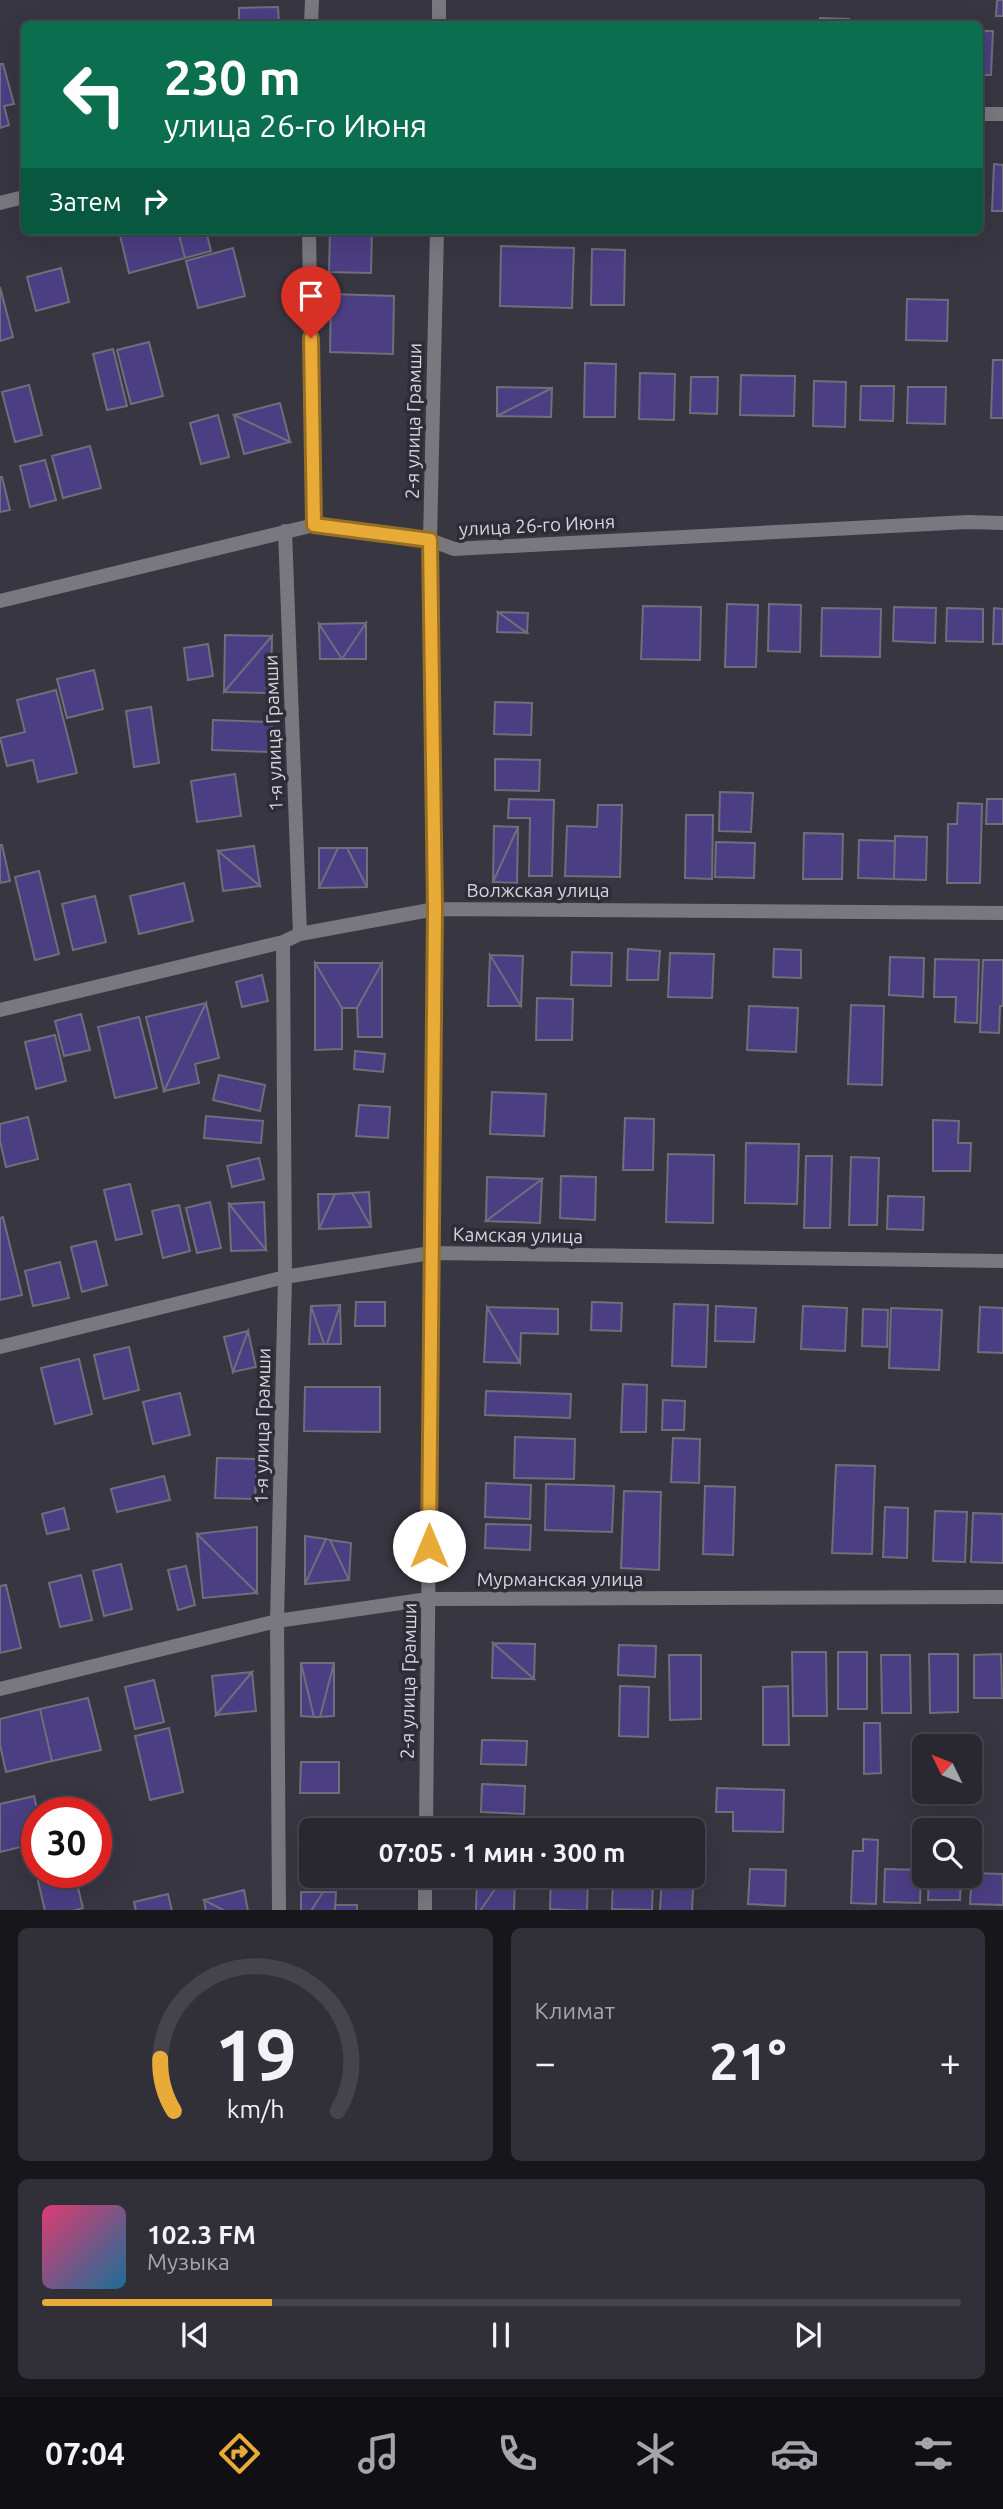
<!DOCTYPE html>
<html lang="ru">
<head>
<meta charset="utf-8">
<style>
  :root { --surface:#292831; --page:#313039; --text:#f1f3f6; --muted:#a5a6ab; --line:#45444d; --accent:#e8ab37 }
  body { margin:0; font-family:Ubuntu,sans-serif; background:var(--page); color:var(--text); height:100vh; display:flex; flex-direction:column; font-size:26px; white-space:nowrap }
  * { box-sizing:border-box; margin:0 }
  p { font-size:23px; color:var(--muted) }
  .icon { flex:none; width:38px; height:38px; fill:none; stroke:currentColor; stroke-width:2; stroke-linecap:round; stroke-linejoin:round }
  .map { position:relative; height:1910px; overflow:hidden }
  .details { display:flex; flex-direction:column; gap:18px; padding:18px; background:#17161b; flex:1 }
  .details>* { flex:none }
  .hud { position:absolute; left:21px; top:21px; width:962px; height:214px; border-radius:10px; box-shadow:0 7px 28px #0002,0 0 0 2px var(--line); background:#0b6e4f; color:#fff; overflow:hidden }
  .needle { width:46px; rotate:313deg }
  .fabs { position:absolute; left:912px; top:1734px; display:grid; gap:14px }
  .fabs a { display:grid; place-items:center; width:70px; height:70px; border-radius:10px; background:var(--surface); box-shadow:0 7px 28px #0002,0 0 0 2px var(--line); font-size:35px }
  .speed { position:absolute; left:21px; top:1797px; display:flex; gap:14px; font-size:35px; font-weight:700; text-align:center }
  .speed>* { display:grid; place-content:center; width:91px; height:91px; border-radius:50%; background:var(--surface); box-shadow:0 7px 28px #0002,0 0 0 2px var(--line); line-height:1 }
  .speed .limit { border:10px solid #d22; background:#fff; color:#111 }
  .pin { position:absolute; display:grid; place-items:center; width:60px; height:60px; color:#fff; margin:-72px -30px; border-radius:50% 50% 50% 0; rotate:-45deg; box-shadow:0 0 7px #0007 }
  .pin .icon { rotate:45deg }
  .me { position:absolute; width:77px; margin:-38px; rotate:0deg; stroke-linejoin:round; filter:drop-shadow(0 0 5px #0008) }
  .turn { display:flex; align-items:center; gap:24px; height:147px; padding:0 28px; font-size:32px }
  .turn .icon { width:91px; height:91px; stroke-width:2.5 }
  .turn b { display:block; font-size:49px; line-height:60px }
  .then { display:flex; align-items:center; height:66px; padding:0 28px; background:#0003; gap:14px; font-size:26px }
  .big { font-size:52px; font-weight:700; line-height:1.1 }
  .details .card { flex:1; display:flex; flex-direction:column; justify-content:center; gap:10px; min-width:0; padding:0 24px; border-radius:10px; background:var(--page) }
  .details .dial { align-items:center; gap:0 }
  .dial svg { height:182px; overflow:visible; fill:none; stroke:var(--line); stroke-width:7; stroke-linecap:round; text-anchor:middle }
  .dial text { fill:var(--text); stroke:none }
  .song { display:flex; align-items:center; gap:21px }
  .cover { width:84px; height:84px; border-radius:10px; background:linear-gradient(135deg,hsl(340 70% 55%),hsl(200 70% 35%)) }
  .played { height:7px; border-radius:4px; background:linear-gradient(90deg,var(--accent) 25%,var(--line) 25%) }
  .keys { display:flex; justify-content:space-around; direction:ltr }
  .heat { display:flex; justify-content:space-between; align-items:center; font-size:38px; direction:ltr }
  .details .tiles { flex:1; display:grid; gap:18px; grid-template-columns:1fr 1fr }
  .card:last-child { grid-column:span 2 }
  .trip { position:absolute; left:299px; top:1818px; width:406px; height:70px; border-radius:10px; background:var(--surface); box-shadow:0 7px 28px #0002,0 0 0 2px var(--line); font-weight:700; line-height:70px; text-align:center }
  .tabs { display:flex; height:112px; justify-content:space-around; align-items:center; background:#101014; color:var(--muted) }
  .tabs .icon { width:49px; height:49px }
  .tabs .on { color:var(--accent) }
  .tabs b { font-size:32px; color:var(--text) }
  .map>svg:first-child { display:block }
  .building { fill:#4b3e83; stroke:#6f6e7b; stroke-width:2 }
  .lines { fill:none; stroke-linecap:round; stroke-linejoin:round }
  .street { stroke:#79787e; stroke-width:14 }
  .route-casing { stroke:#976f24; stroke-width:18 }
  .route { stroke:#e8ab37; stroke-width:12 }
  .labels { text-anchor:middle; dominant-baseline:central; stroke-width:7; stroke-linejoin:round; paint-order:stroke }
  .street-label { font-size:19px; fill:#d5d5dc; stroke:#2d2c37 }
</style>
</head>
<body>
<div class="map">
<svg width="1003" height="1911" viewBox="0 0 1003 1911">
  <rect width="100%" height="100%" fill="#373641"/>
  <!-- building -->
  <path class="building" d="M997,0H1003V16H996Z
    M278,7L279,24H239V8Z
    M820,18L849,19V24H820Z
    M980,31H993L991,75H980Z
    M0,64H3L14,104L4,106L9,125L0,128Z
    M994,164L1003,165V211H992Z
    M119,231H178L185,258L129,273Z
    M178,231H206L211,251L185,258Z
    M330,231H372L371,273L329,272Z
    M501,246L574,248L572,308L500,306Z
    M233,248L245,296L198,308L186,261Z
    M592,249L625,250L624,305H591Z
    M61,268L69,302L36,311L27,277Z
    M0,287L13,337L0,341Z
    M331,294L394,296L393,354L330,352Z
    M907,299L948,300L947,341L906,340Z
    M149,342L163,396L131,404L117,350Z
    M113,349L127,406L107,410L93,354Z
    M993,360H1003V418H991Z
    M585,363L616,364L615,417H584Z
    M640,373L675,374L674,420L639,419Z
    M741,375L795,376L794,416L740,415Z
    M691,377H718L717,414L690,413Z
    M814,381L846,382L845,427L813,426Z
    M29,385L42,435L15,442L2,392Z
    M861,386H894L893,421L860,420Z
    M497,387L552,388L497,416Z
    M908,387H946L945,424L907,423Z
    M552,388L551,417L497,416Z
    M280,403L290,442L234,415Z
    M218,415L229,457L201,464L190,423Z
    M234,415L290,442L244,454Z
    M90,446L101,488L63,498L52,456Z
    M45,460L56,500L30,507L20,466Z
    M0,477H2L10,510L0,512Z
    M727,604L758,605L756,667H725Z
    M769,604L801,605L800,652L768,651Z
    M643,606L701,607L700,660L641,659Z
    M894,607L936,608L935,643L893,641Z
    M822,608L881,609L880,657L821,656Z
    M947,608L983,609V642L946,641Z
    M994,608L1003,609V644H993Z
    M498,612L527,633L497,632Z
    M498,612L528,613L527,633Z
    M366,623L342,659L319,624Z
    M366,623V659H342Z
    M319,624L342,659H320Z
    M225,635L272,636L224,692Z
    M272,636L271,693L224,692Z
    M208,644L213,676L188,680L184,648Z
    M94,670L103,709L67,718L57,679Z
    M56,690L77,773L38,782L33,760L7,766L0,738L25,732L17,700Z
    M495,702L532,703L531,735L494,734Z
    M151,707L159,763L134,767L126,711Z
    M213,720L272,722V752L212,750Z
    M495,759L540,760L539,791L495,790Z
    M235,774L241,816L197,822L191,781Z
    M720,792L753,793L751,832L719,831Z
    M509,799L554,800L552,876H529L530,818H508Z
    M987,799H1003V824H986Z
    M958,803L982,804L980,883H947L948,824H957Z
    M598,805H622L620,877L565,876L567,826L597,827Z
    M686,815H713L712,879L685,878Z
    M494,826L518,827L493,882Z
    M518,827L517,883L493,882Z
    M804,833L843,834L842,879H803Z
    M895,836L927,837L926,880L894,879Z
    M859,840L895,841L894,879L858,878Z
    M716,842L755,843L754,878L715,877Z
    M0,845H2L10,881L0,883Z
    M254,846L260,886L218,851Z
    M319,848H338L319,888Z
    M338,848H347L367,887L319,888Z
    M347,848H367V887Z
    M218,851L260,886L223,891Z
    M39,871L59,954L35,960L15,877Z
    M184,883L193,921L139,934L130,896Z
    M95,896L106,942L73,950L62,904Z
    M628,949L660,951L658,980H627Z
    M774,949L801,950V978L773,977Z
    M572,952L612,953L611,986L571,985Z
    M670,953L714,954L712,998L668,997Z
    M490,955L523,956L521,1006Z
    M490,955L521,1006H488Z
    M890,957L924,958L923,997L889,995Z
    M935,959L979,960L977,1023L955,1022L956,997H934Z
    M983,960H1003V1006H1000L999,1033L980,1032Z
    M315,963H382L357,1008H342Z
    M315,963L342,1008V1049L315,1050Z
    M382,963V1037H358L357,1008Z
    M262,975L268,1001L242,1007L236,982Z
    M537,998L573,999L572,1040H536Z
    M206,1003L164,1091L146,1017Z
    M206,1003L219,1058L195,1064L199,1083L164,1091Z
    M851,1005L884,1006L882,1085L848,1084Z
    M749,1006L798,1008L796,1052L747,1050Z
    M81,1014L90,1050L64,1056L55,1021Z
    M139,1017L157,1088L115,1098L98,1027Z
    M55,1035L66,1081L36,1089L25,1042Z
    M355,1051L385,1054L383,1072L354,1069Z
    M219,1075L265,1085L260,1111L213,1100Z
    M492,1092L546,1094L544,1136L490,1134Z
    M359,1105L390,1107L388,1138L356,1136Z
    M206,1116L263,1121L261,1143L204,1138Z
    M28,1117L38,1159L6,1167L0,1141V1124Z
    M625,1118L654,1119L653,1170H623Z
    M933,1120L959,1121L958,1143H971L970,1171H933Z
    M746,1143L799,1144L797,1204L745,1203Z
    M668,1154L714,1155L713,1223L666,1222Z
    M806,1156H832L830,1228H804Z
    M851,1157L879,1158L877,1225H849Z
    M259,1158L264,1179L232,1187L227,1166Z
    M561,1176L596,1177L595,1220L560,1218Z
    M487,1177L542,1179L486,1221Z
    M542,1179L540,1223L486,1221Z
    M130,1184L142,1234L116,1240L104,1190Z
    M369,1192L371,1227L352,1193Z
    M352,1193L371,1227L319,1229L335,1194Z
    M318,1194H335L319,1229Z
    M888,1196L924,1197L923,1230L887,1229Z
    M210,1202L221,1248L197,1253L186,1208Z
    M264,1202L266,1250L229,1204Z
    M229,1204L266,1250L231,1251Z
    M179,1205L190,1251L163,1258L152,1211Z
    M3,1217L22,1295L0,1300V1218Z
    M96,1241L107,1285L82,1292L71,1247Z
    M60,1262L69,1298L33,1306L25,1271Z
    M356,1302H385V1326H355Z
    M592,1302L622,1303L621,1331L591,1330Z
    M674,1304L708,1305L706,1367L672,1366Z
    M340,1305L327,1344H324L311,1306Z
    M340,1305L341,1344H327Z
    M311,1306L324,1344H309Z
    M716,1306L756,1308L754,1342L715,1341Z
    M803,1306L847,1308L845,1351L801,1349Z
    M487,1307L558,1309V1334L521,1333L520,1363Z
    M487,1307L520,1363L484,1362Z
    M980,1307L1003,1308V1353L978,1352Z
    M891,1308L942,1310L939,1370L889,1368Z
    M863,1309L888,1310L887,1347L862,1346Z
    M248,1331L233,1372L224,1337Z
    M248,1331L256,1367L233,1372Z
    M129,1347L139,1390L104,1399L94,1355Z
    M79,1359L92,1414L55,1424L41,1368Z
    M623,1384L647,1385L646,1432H621Z
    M305,1387H380V1432L304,1431Z
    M486,1391L571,1394L570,1418L485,1415Z
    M180,1393L190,1435L153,1444L143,1402Z
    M663,1400L685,1401L684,1430H662Z
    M515,1437L575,1439L574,1479L514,1478Z
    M673,1438L700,1439L699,1483L671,1482Z
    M217,1458L257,1459L255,1499L215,1498Z
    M836,1465L875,1466L872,1554L832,1553Z
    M164,1476L170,1500L117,1512L111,1489Z
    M486,1483L531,1485L530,1519L485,1517Z
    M546,1484L614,1486L612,1532L545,1530Z
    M705,1486L735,1487L733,1555L703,1554Z
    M624,1491L661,1492L659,1570L621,1568Z
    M885,1507L908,1508L907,1558L883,1557Z
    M64,1508L69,1529L47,1534L42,1514Z
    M935,1511L967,1512L965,1562L933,1561Z
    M973,1513L1003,1514V1563L971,1562Z
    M486,1524L531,1525L530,1550L485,1548Z
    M257,1527V1593L197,1534Z
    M197,1534L257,1593L203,1598Z
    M305,1536L326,1539L305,1584Z
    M326,1539L330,1540L349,1580L305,1584Z
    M330,1540L351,1543L349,1580Z
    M121,1564L132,1609L104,1616L93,1571Z
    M186,1566L195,1605L178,1610L168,1570Z
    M81,1575L92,1620L60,1627L49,1583Z
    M6,1585L21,1648L0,1653V1586Z
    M493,1643L535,1644L534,1679Z
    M493,1643L534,1679L492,1678Z
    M619,1645L656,1646L655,1677L618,1675Z
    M792,1652H826L827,1716H793Z
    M838,1652H867V1709H838Z
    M929,1654H958V1712L930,1713Z
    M1001,1654L1002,1698H974V1655Z
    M669,1655H701V1719L670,1720Z
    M881,1655H910L911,1713H882Z
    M301,1663H334L320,1717H314Z
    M301,1663L314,1717L301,1716Z
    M334,1663V1716L320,1717Z
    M252,1672L216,1715L212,1676Z
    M252,1672L256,1711L216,1715Z
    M154,1680L164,1722L135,1729L125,1687Z
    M620,1686L649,1687L648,1737L619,1736Z
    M788,1686L789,1745H763V1687Z
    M88,1698L101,1750L52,1761L40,1709Z
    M40,1709L52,1761L6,1772L0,1745V1719Z
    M864,1723H880L881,1773L864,1774Z
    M169,1728L183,1792L150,1800L135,1736Z
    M482,1740L527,1741L526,1765L481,1764Z
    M301,1762H339V1793H300Z
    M482,1784L525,1786L524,1814L481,1812Z
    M717,1788L784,1790L783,1832L733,1831V1812H716Z
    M34,1796L38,1813L37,1843L0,1852V1804Z
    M863,1839L878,1840L876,1904L851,1903L853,1851H863Z
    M693,1846H695L692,1911H660L662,1876H693Z
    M750,1869L786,1870L785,1906L748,1904Z
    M885,1869L921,1870L920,1903L884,1902Z
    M74,1872L83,1908L72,1911H45L38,1881Z
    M972,1873L1003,1874V1905L970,1904Z
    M477,1876H504L480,1911H476Z
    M504,1876H515L514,1911H480Z
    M551,1876H588L587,1911L550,1909Z
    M929,1876H961L960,1900H928Z
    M613,1877L653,1878L652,1910L612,1909Z
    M244,1890L248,1911H225L204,1900Z
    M301,1892H323L311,1911H301Z
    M323,1892H336L335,1911H311Z
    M168,1894L172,1911H136L134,1902Z
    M204,1900L225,1911H206Z
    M335,1905H357V1911H335Z"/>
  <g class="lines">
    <!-- street -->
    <path class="street" d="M439,0V24
      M311,24L312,0
      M980,114H1003
      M0,203L24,197
      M309,231L314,525
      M285,531L300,934
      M0,601L314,525L430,540L454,549L968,522L1003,523
      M0,1010L283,942L300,934L435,909L1003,913
      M0,1347L285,1277L430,1253L1003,1261
      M0,1689L277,1621L428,1599L1003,1597
      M426,1830L435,909L430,540L437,231
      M279,1911L277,1621L285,1277L283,942
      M425,1911V1876"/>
  </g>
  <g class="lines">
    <defs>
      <path id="route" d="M311,338L314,525L430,540L435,909L429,1546"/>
    </defs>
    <!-- route casing -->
    <use href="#route" class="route-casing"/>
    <!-- route -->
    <use href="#route" class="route"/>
  </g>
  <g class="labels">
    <!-- street labels -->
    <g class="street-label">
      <text transform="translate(413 421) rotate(-89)">2-я улица Грамши</text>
      <text transform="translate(537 525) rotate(-3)">улица 26-го Июня</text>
      <text transform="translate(273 733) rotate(-92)">1-я улица Грамши</text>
      <text x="538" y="890">Волжская улица</text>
      <text transform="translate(518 1235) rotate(1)">Камская улица</text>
      <text transform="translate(262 1426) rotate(-89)">1-я улица Грамши</text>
      <text x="560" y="1579">Мурманская улица</text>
      <text transform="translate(408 1681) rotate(-89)">2-я улица Грамши</text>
    </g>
  </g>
</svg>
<div class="fabs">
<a><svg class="needle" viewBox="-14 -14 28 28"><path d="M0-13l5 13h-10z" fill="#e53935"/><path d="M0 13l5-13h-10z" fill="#a5a6ab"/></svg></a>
<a><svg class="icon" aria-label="search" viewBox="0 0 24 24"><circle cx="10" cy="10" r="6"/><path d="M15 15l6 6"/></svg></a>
</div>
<div class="speed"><div class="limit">30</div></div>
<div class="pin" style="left:311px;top:338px;background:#d93025"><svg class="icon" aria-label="arrive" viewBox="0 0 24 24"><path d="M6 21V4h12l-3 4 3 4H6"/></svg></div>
<svg class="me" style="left:429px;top:1546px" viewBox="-20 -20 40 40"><circle r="19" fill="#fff"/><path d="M0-13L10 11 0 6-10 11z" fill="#e8ab37"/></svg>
<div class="trip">07:05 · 1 мин · 300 m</div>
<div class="hud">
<div class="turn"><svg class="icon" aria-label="left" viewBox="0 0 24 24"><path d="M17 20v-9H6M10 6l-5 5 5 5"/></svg><div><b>230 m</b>улица 26-го Июня</div></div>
<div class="then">Затем<svg class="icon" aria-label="right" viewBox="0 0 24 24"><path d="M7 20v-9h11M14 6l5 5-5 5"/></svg></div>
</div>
</div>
<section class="details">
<div class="tiles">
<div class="card dial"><svg viewBox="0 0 100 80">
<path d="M14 69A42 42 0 1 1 86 69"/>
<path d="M14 69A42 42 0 0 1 8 46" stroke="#e8ab37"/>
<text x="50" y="56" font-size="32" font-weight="700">19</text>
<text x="50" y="72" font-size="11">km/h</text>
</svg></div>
<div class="card"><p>Климат</p>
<div class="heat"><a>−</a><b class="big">21°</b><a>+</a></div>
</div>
<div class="card">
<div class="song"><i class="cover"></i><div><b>102.3 FM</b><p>Музыка</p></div></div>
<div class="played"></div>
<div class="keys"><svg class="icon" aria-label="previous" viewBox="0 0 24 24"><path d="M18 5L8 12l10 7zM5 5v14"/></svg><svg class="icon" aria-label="pause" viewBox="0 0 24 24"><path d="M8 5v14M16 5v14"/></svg><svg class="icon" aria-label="next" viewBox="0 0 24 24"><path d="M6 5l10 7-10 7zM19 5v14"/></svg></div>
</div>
</div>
</section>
<nav class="tabs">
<b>07:04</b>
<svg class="icon on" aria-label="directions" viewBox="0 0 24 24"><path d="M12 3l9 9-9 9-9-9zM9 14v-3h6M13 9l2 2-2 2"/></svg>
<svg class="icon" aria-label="music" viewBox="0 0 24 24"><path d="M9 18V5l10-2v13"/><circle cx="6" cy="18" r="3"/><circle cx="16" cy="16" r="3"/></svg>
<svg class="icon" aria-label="phone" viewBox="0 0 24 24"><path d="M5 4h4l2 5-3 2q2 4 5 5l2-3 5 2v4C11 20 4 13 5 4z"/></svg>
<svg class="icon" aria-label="climate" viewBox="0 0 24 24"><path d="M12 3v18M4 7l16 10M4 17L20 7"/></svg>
<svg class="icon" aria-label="car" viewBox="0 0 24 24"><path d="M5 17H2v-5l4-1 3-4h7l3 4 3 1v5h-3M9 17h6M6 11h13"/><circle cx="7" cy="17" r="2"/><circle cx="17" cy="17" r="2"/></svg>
<svg class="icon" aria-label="filters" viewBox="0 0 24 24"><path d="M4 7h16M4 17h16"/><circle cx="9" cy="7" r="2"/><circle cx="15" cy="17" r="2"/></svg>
</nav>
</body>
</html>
